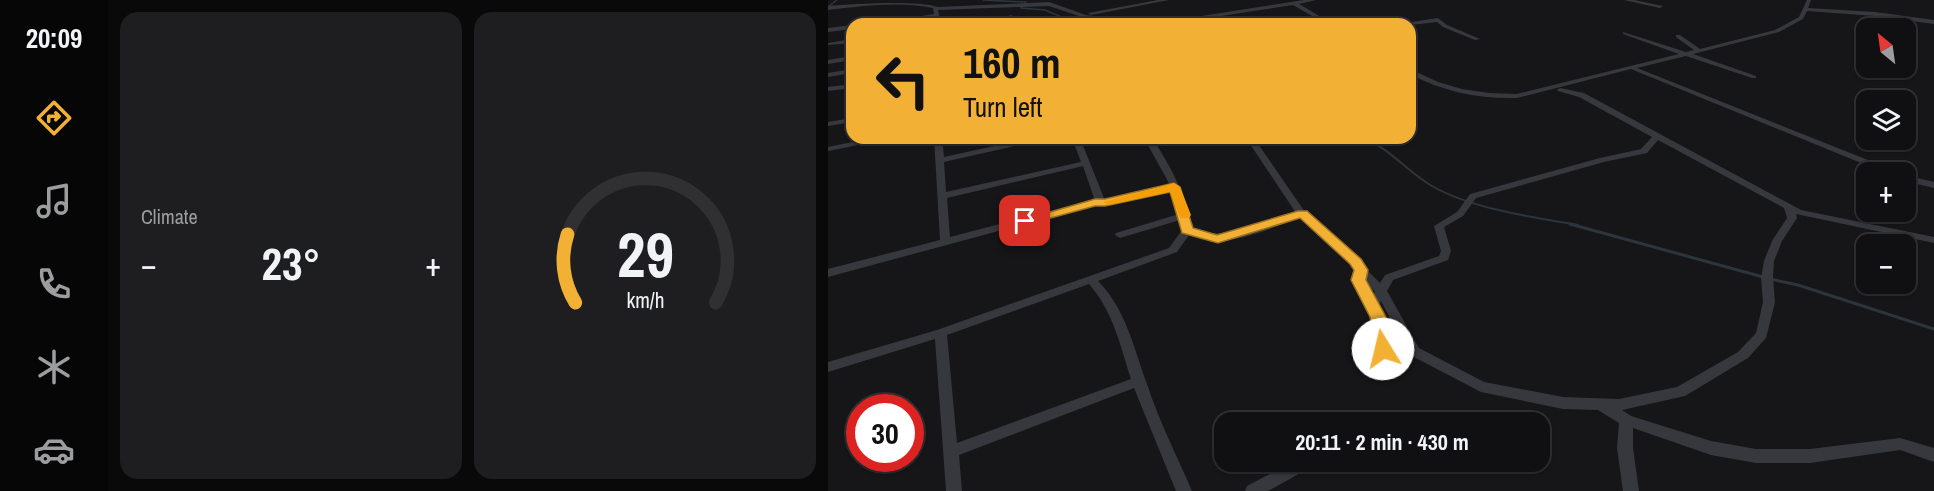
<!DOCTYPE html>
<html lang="en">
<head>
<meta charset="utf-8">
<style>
  :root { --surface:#101012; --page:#1e1e20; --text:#f1f3f6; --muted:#9c9d9f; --line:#303032; --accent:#f2b134 }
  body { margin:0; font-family:"Archivo Narrow",sans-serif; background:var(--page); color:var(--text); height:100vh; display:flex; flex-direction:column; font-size:22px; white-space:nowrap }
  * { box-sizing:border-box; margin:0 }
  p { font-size:20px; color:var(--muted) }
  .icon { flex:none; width:33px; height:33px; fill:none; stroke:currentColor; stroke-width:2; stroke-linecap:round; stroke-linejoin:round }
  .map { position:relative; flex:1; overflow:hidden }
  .side { display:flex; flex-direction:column; gap:12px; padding:12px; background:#09090a; width:720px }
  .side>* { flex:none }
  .banner { position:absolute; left:18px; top:18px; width:570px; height:126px; border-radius:18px; box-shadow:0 2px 4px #0004,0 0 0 2px var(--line); background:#f2b134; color:#111; overflow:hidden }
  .needle { width:39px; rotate:331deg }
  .controls { position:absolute; left:1028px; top:18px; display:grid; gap:12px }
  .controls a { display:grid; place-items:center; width:60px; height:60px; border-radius:12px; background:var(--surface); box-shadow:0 2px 4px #0004,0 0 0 2px var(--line); font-size:30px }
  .speed { position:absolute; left:18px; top:394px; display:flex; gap:12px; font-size:30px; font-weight:700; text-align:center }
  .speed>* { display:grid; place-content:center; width:78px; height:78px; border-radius:50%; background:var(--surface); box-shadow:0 2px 4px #0004,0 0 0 2px var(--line); line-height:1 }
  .speed .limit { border:9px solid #d22; background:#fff; color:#111 }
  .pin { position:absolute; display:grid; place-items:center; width:51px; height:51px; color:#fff; margin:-26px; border-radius:12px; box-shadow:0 3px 9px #0006 }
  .me { position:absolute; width:66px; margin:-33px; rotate:351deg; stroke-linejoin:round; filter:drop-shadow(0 0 4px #0008) }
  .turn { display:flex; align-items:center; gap:21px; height:126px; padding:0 18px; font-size:27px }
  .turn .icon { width:78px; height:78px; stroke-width:2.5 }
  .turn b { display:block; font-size:42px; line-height:51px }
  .big { font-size:45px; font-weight:800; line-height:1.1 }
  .side .widget { flex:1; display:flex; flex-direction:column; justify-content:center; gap:9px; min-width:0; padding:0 21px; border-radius:18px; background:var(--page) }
  .side .dial { align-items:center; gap:0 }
  .dial svg { height:156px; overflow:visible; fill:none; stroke:var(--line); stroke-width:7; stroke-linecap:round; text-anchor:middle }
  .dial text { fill:var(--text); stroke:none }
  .heat { display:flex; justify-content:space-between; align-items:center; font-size:33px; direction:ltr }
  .side .tiles { flex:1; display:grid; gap:12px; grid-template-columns:repeat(2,1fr) }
  .trip { position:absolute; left:386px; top:412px; width:336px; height:60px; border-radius:18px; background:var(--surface); box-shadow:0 2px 4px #0004,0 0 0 2px var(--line); font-weight:800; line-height:60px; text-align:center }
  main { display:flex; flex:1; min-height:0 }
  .tabs { display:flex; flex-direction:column; width:108px; justify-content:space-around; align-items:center; background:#060607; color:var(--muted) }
  .tabs .icon { width:42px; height:42px }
  .tabs .current { color:var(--accent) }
  .tabs b { font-size:27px; color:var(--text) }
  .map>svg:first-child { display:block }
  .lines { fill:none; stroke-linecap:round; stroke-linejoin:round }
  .stream-far2 { stroke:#2c353c; stroke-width:1.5 }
  .stream-far1 { stroke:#2c353c; stroke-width:2 }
  .stream { stroke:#2c353c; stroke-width:3 }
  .minor { fill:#37383d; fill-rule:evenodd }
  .route { fill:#f2b134; stroke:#9d7322; stroke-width:1.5 }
  .slow { fill:#f59e0b }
</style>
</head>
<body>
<main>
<nav class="tabs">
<b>20:09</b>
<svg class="icon current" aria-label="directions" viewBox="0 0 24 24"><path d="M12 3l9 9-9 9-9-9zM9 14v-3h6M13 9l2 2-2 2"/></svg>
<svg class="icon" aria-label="music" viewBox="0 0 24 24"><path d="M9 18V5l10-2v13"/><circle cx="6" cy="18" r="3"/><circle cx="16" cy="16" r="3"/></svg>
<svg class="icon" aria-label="phone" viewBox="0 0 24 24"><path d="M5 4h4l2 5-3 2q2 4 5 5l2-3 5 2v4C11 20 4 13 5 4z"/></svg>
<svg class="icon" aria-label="climate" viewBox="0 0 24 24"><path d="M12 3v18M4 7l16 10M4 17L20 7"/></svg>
<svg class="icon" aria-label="car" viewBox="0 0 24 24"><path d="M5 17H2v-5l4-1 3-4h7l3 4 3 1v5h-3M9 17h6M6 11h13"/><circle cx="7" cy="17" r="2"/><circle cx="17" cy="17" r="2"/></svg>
</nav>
<section class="side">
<div class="tiles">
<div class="widget"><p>Climate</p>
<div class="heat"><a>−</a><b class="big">23°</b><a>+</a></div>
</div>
<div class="widget dial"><svg viewBox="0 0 100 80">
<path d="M14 69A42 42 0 1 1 86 69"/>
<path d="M14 69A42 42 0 0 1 10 34" stroke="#f2b134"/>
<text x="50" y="56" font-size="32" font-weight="700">29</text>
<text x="50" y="72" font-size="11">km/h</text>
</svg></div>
</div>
</section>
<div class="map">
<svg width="1106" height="491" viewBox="0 0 1106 491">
  <rect width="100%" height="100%" fill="#161618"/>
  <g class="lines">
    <!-- stream-far2 -->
    <path class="stream-far2" d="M155,0L198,2L193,8L217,10L250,24
      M0,7L9,0"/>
    <!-- stream-far1 -->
    <path class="stream-far1" d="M536,138C562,149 580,172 604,186C644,209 704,217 750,225"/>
    <!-- stream -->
    <path class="stream" d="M742,224L935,277
      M942,279L970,285L1106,329"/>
    <!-- minor -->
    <path class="minor" d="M330,0H341L263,15L260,13Z
      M476,0H488L471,4L505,24H498L493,21L482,24H473L489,19L465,5L341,24H297L257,18L221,6L110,10L113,24H107L106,17L57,24H42L106,14L105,8C71,1 34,6 0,10V6C26,4 88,0 110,7L221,2L258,15L301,21L335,22Z
      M796,0H806L835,6L832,8Z
      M979,0H983L980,8L1047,12L1106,20V24L1047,16L979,11L975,19L951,32L865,54L928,76V78H924L858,56L809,68L1065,170L1066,172H1055L803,69L689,98C651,99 616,92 582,74V69L610,82L634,89L661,93L689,94L851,54L795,34V32L858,52L866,50L848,37V35H852L872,49L947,30L971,17Z
      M184,15L186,18L154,24H142Z
      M610,18L619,25L652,39L647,40L615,27L609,22L582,25L570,24Z
      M24,25V29L0,32V28Z
      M24,39V43L0,45V43Z
      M24,56V60L0,64V60Z
      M24,69V73L0,77V73Z
      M24,84V88L0,91V87Z
      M732,88L756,93L973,210L1106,237V243L968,214L969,218L954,241L946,261L945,278L947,302L938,338L920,358L857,396L794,410L803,416L883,441L928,449H982L1072,438L1106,448V462L1072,450L982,463H928L883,455L805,428V448L811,491H795L789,448L791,423L770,410L735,409L653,392L584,356L558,358L553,356L549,349L544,317L525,280L527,270L524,264L472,218C439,229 396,251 361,235L349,252L270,281C298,309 306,349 319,384C331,421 349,456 364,491H348L306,388L131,455L134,491H118L107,339L0,372V362L109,330L341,248L354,230L352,220L292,238L287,235L288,233L351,214L344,191L277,206L267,205L0,277V269L112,240L106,138H114L116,157L202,138H217L213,140L116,162L118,192L253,162L244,138H252L276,198L274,200H277L342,185L316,138H324C343,166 358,196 364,228C397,243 436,223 468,213L418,138H426L477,212L532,260L537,268L552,283L557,275L611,256L613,251L606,226L629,212L642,194L772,158L813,149L824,137L751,97L730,91L729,90ZM830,140L956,208L959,218L944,241L936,261L933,278L935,302L928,333L910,352L849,387L791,399L735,397L656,382L591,348L559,291L565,280L620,260L623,251L616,227L635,216L648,198L776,162L819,153ZM255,166L266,198L264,200L122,237L119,198ZM537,281L547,292L545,295ZM261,284C285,311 292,345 303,379L129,443L119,335ZM553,301L577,347L561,348L556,317L551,305Z
      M24,118V122L0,126V122Z
      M44,138H60L56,140L0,151V147Z
      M1077,175L1106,182V188L1077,181Z
      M464,462H486L483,467L440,491H417L419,486Z"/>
  </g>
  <!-- route -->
  <path class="route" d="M346,183L352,187L365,228L389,235L470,211H479L533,259L540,270L538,280L558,317L563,349L561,354H549L547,349L542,317L523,280L526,270L522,264L472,218L390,243L354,233L342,192L277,206H267L197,225L191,221L267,199H277Z"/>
  <!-- slow -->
  <path class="slow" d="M346,183L352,187L363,215L361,218H352L342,192L281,205L275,202Z"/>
</svg>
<div class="controls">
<a><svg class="needle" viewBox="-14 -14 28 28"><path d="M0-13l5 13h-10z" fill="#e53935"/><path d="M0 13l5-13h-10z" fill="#9c9d9f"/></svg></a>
<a><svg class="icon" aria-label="layers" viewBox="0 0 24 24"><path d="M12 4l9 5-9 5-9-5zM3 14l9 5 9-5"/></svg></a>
<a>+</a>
<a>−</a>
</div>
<div class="speed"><div class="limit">30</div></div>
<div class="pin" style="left:197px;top:221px;background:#d93025"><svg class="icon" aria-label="arrive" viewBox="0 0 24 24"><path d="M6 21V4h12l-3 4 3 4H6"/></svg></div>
<svg class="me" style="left:555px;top:349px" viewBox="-20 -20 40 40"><circle r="19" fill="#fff"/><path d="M0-13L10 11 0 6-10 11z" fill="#f2b134"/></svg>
<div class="trip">20:11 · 2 min · 430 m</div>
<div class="banner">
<div class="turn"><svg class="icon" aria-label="left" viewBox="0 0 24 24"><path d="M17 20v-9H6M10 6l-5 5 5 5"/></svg><div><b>160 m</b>Turn left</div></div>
</div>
</div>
</main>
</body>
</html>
